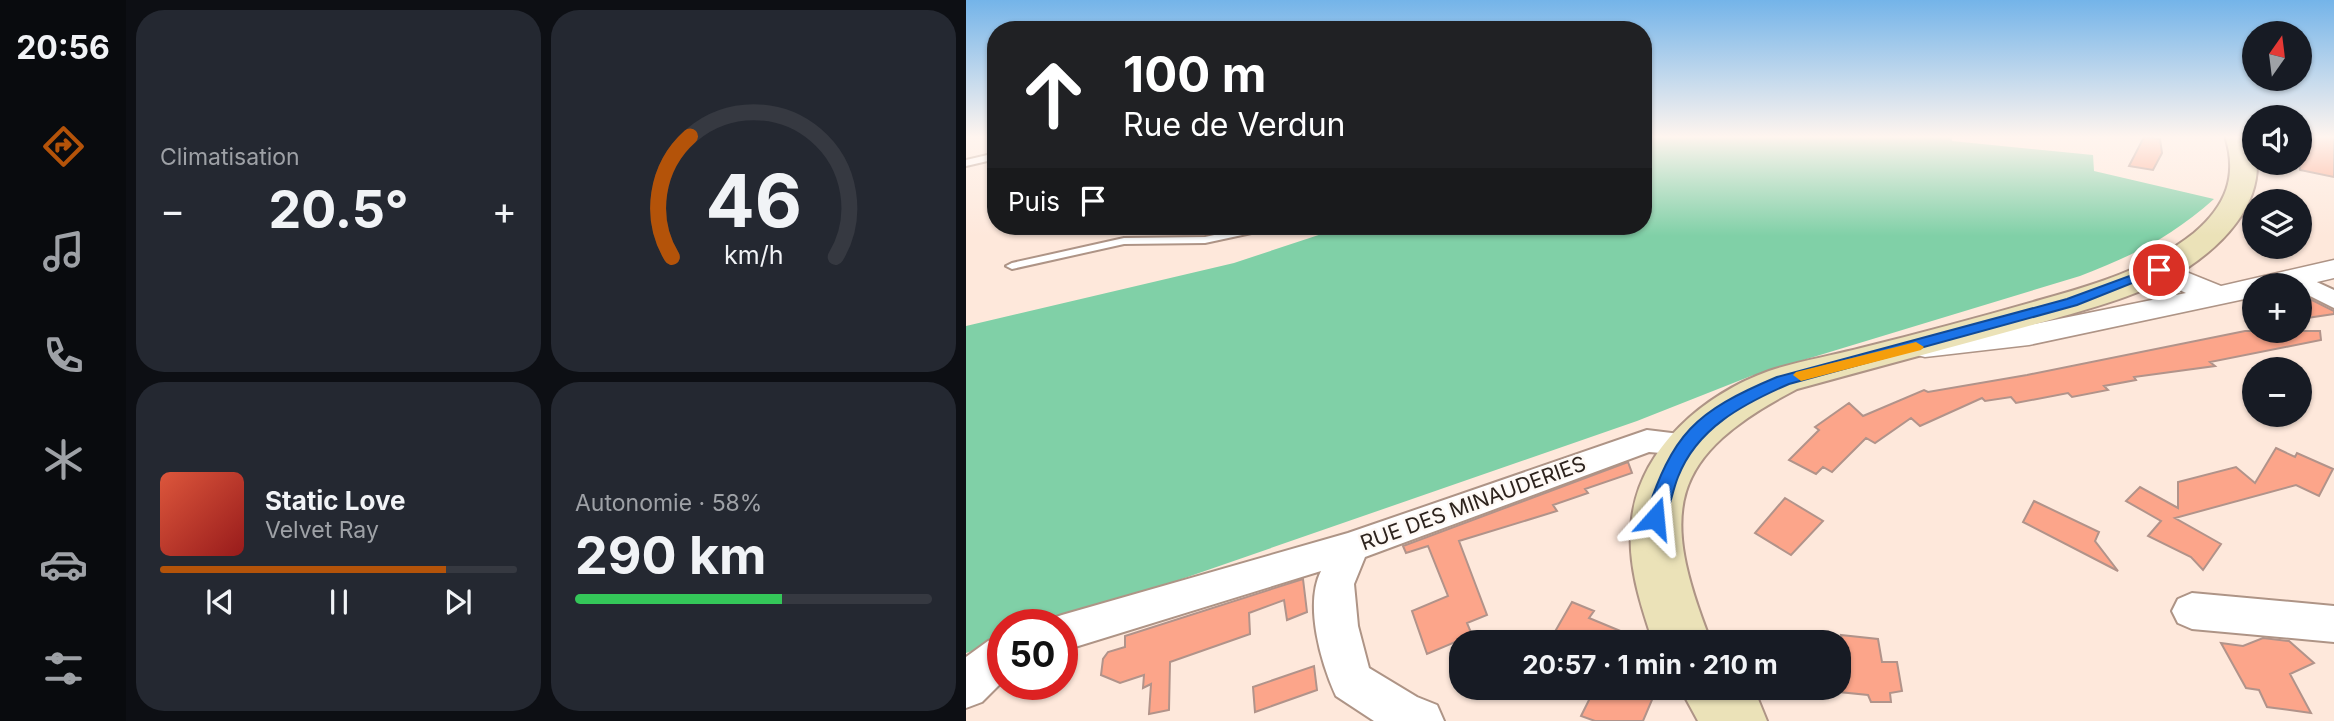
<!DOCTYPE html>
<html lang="fr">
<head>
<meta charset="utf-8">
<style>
  :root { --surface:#171b24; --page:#242831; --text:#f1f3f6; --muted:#9ea1a6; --line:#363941; --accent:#b45309 }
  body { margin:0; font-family:Inter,sans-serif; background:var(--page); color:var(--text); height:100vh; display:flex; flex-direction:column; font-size:26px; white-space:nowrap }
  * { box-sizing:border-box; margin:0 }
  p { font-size:23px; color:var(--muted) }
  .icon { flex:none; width:38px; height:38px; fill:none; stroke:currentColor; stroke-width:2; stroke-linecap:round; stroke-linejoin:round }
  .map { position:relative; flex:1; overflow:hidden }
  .details { display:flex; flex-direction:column; gap:10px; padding:10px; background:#0d0f14; width:840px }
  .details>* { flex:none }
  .hud { position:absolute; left:21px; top:21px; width:665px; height:214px; border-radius:28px; box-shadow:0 2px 5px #0004; background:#202124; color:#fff; overflow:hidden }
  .needle { width:46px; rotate:14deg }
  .controls { position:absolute; left:1276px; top:21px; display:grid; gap:14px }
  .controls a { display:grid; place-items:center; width:70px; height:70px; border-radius:50%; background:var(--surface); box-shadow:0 2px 5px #0004; font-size:35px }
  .speed { position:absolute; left:21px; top:609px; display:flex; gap:14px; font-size:35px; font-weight:700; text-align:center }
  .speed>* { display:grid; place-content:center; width:91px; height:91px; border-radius:50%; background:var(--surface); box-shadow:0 2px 5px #0004; line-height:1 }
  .speed .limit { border:10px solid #d22; background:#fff; color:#111 }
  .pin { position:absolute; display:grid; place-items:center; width:60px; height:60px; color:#fff; margin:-30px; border:4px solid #fff; border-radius:50%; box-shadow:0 2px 7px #0007 }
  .me { position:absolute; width:77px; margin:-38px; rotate:18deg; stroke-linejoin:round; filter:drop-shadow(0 0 5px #0008) }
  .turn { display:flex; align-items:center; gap:24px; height:147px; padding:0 21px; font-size:32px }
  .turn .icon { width:91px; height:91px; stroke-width:2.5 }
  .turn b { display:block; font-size:49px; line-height:60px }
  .then { display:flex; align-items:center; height:66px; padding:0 21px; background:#0003; gap:14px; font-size:26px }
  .big { font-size:52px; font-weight:700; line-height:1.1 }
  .details .tile { flex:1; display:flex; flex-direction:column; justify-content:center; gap:10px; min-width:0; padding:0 24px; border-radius:28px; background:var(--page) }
  .details .dial { align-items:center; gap:0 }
  .dial svg { height:182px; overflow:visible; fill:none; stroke:var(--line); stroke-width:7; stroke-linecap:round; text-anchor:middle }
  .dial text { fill:var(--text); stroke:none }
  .song { display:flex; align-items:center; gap:21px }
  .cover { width:84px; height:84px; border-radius:10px; background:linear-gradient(135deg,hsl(10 70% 55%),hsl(0 70% 35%)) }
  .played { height:7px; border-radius:4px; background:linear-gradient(90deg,var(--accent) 80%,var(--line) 80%) }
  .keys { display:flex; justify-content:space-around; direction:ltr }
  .heat { display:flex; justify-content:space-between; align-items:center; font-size:38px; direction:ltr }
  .charge { height:10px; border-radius:5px; background:linear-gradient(90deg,#34c759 58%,var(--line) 0) }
  .details .tiles { flex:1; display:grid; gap:10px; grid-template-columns:repeat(2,1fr) }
  .trip { position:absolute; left:483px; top:630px; width:402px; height:70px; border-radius:28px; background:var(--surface); box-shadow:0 2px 5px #0004; font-weight:700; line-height:70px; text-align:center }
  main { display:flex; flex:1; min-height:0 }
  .tabs { display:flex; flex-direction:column; width:126px; justify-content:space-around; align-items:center; background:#090b0e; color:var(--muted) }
  .tabs .icon { width:49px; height:49px }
  .tabs .on { color:var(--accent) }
  .tabs b { font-size:32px; color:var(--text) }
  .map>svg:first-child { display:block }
  .green { fill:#80d0a7 }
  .building { fill:#fca58a; stroke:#b1938a; stroke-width:2 }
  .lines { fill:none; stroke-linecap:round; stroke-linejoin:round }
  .service-casing { stroke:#ae9486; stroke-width:4 }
  .minor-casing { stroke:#ae9486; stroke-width:4 }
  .tertiary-casing { stroke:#ae9486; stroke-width:3 }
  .secondary-casing { stroke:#ae9486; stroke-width:4 }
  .service { fill:#fff; fill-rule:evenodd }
  .minor { fill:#fff; fill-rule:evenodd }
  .tertiary { fill:#fff; fill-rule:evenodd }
  .secondary { fill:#ebe2b8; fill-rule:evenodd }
  .route { fill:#1a73e8; stroke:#114b97; stroke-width:2 }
  .slow { fill:#f59e0b }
  .labels { text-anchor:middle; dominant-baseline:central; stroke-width:5; stroke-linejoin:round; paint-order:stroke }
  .near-street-label { font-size:21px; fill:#2d231d; stroke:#fef9f5 }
</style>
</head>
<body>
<main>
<nav class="tabs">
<b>20:56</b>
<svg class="icon on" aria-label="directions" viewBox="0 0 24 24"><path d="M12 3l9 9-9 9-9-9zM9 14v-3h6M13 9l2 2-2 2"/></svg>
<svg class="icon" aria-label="music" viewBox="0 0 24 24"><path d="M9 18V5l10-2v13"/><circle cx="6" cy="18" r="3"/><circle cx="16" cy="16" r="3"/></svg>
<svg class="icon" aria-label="phone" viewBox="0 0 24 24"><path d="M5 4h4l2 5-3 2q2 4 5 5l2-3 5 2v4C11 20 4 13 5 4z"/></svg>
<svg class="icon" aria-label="climate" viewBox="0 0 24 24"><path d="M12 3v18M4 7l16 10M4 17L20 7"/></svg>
<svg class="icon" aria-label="car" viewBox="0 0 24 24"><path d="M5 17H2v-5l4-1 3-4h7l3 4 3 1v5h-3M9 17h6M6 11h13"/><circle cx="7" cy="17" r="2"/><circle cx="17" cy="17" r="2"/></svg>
<svg class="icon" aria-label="filters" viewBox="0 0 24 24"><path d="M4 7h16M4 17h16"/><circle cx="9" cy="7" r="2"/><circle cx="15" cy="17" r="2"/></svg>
</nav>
<section class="details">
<div class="tiles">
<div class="tile"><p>Climatisation</p>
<div class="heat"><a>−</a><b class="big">20.5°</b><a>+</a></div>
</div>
<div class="tile dial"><svg viewBox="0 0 100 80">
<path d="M14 69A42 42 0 1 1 86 69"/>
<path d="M14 69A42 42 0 0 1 22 16" stroke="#b45309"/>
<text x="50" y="56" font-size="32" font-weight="700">46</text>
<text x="50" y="72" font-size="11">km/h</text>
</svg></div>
<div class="tile">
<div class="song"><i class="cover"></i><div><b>Static Love</b><p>Velvet Ray</p></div></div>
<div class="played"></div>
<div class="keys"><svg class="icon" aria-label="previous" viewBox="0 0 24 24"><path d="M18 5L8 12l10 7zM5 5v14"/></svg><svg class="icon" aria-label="pause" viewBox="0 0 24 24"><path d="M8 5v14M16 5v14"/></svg><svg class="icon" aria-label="next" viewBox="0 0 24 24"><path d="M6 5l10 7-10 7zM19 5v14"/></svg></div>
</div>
<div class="tile"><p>Autonomie · 58%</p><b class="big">290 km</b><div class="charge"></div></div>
</div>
</section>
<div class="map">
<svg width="1368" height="721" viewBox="0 0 1368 721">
  <rect width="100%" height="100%" fill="#fee8db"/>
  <!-- green -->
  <path class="green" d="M677,136H986V141L1127,155L1128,171L1248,199C1204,238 1168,255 1114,276L785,376L671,421L83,625H37V641L0,653V326L268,263L380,226H677Z"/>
  <!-- building -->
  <path class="building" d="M1334,136H1368V177L1334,170Z
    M1178,137L1194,139L1196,153L1187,170L1163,166Z
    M1334,294L1368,311V314L1334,319Z
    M1279,331H1354L1355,340L1244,362L1249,366L1168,377L1170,380L1138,386L1142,390L1106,397L1102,393L1050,403L1045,397L1019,401L1016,398L954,426L945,418L909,443L900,438L866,472L857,467L850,474L823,460L853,430L849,427L883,403L897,416L958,390L962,392L1061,375Z
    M1310,448L1329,457L1331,453L1367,469L1353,496L1330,485L1209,518L1255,544L1237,570L1225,557L1182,536L1195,521L1160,501L1174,487L1212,508V482L1270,467L1289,483Z
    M662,462L666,473L619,489L622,493L587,505L591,511L493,541L521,615L501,623L506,635L461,654L446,611L482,596L462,546L440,553L437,546Z
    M819,498L857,521L825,555L789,533Z
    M1068,501L1133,532L1129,541L1152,571L1057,522Z
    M337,579L341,612L321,620L318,600L283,613L284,634L204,662L203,710L183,714L185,684L177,688L178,675L154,683L135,675L137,659L142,652L159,647V636Z
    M606,602L628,611L623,618L681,642H583Z
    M875,635L912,639L916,662H931L936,691L924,693L925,702H905L902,695L873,692V656H879Z
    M1297,638L1323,641L1348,663L1324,674L1345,713L1301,707L1293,690L1280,688L1255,643L1277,646Z
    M348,666L351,690L289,712L287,687Z
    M629,688H691L677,721H629L615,716Z"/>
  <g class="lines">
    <defs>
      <path id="service" d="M30,153V159L0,166V160Z
        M290,226H309L304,229L239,243L158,244L46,269L40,266L46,263L158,238L239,237Z"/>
      <path id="minor" d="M1329,272L1368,290V308L1334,291V285L1321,284L1317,279L1321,274Z
        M681,430L730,436L735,444L730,452L719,455L683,452L399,557L388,584L392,626L403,668L451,697L471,705L478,721H408L370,696C355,663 338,605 355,571L96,651V625H79L81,620L96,615L382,533Z
        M1226,593L1368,606V642L1226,629L1212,623L1206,611L1212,599Z
        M37,636V681L16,702L0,708V657L22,641Z"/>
      <path id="tertiary" d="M1368,260V278L1334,286L1288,285V297L1063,345L959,357L947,354L942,347L947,340L959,337L1063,325L1220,293L1183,276L1178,270L1183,264L1193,261L1255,286Z"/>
      <path id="secondary" d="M1259,136H1283L1288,150V163H1291C1292,208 1257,244 1221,268C1177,295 1125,308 1077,322C995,345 913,366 831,389C702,456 693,510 745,642H687C674,603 660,561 666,518C675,447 739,394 803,371C832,361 865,356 895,348C955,333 1015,317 1074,300C1128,285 1183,269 1228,233C1260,206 1272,176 1259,136Z
        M714,688H783L792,699L801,721H732Z"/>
    </defs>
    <!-- service casing -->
    <use href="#service" class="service-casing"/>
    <!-- minor casing -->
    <use href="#minor" class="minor-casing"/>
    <!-- tertiary casing -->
    <use href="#tertiary" class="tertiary-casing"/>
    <!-- secondary casing -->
    <use href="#secondary" class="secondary-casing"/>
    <!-- service -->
    <use href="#service" class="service"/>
    <!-- minor -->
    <use href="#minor" class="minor"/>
    <!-- tertiary -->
    <use href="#tertiary" class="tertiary"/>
    <!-- secondary -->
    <use href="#secondary" class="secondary"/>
  </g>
  <!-- sky -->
  <linearGradient id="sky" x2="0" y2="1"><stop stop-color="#74b4e9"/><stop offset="0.58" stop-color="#fff5ef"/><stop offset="1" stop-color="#fff5ef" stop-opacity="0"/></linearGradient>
  <rect width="1368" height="236" fill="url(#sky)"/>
  <!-- route -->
  <path class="route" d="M1188,267L1199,270L1111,305L823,384C777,404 731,428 712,477C706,492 704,509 696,524H682L679,518C707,433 728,412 811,377L1101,299Z"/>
  <!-- slow -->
  <path class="slow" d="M950,342L958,347L955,350L835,381L827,375L830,372Z"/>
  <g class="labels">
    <!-- near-street labels -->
    <g class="near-street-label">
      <text transform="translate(507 503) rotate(-20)">RUE DES MINAUDERIES</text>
    </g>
  </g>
</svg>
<div class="controls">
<a><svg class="needle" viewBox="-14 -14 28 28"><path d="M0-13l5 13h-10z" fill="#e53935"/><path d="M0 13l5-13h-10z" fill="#9ea1a6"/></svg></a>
<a><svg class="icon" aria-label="sound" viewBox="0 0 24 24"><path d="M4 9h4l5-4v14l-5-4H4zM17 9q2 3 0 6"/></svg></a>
<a><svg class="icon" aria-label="layers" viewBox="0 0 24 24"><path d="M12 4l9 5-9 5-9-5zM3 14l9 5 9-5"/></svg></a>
<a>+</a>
<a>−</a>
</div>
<div class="speed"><div class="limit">50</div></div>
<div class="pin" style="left:1193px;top:270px;background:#d93025"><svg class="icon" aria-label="arrive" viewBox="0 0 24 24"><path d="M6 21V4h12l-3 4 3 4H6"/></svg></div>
<svg class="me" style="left:689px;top:518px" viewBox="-20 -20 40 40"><path d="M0-17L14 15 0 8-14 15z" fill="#1a73e8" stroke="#fff" stroke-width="4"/></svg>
<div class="trip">20:57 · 1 min · 210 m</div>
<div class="hud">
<div class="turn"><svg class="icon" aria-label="ahead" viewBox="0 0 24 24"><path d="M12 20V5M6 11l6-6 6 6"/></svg><div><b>100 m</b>Rue de Verdun</div></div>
<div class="then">Puis<svg class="icon" aria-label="arrive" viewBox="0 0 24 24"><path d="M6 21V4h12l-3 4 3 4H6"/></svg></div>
</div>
</div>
</main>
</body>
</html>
